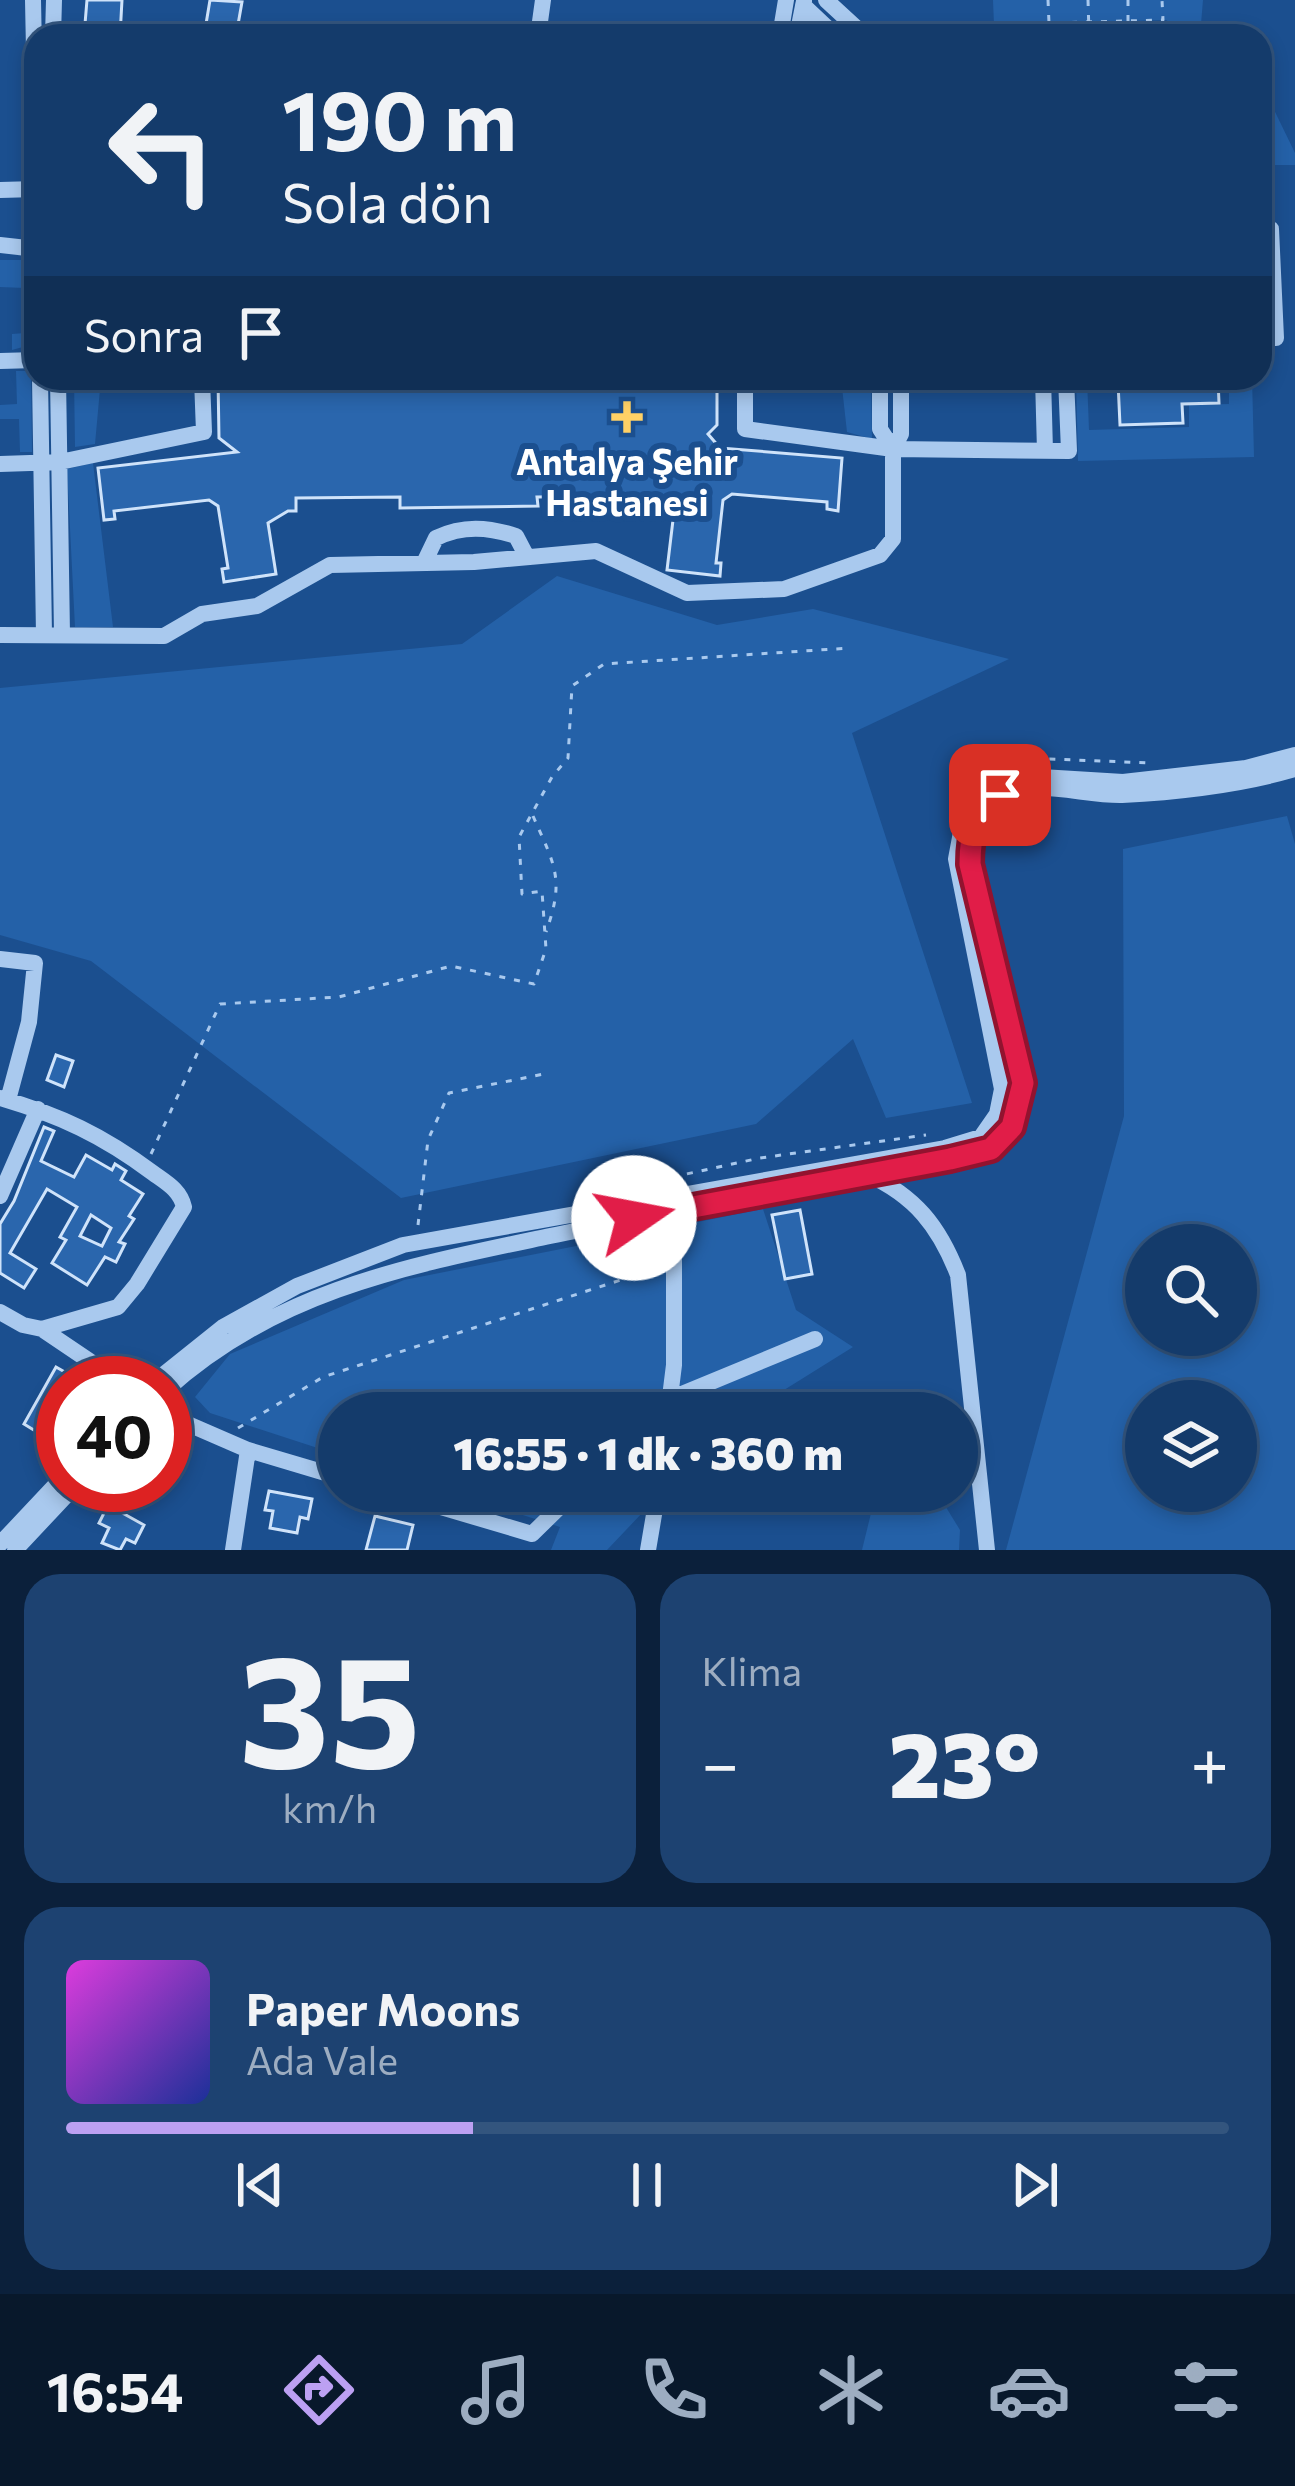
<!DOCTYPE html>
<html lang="tr">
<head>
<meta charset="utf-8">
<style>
  :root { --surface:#143b6b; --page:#1d4271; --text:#f1f3f6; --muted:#9dadc1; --line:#33557e; --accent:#bca0f2 }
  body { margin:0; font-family:Commissioner,sans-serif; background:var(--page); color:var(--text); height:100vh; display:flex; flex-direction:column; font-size:45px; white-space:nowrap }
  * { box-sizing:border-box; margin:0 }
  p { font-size:39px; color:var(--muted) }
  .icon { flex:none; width:66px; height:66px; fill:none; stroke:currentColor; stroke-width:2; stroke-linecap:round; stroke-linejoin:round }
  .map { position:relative; height:1550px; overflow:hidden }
  .panel { display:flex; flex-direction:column; gap:24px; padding:24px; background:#0b203b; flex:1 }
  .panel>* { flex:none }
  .banner { position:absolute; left:24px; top:24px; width:1248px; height:366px; border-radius:36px; box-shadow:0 6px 18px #0003,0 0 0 3px var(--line); background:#143b6b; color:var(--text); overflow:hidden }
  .fabs { position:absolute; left:1125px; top:1224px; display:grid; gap:24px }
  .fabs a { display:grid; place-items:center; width:132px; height:132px; border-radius:50%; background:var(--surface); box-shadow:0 6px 18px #0003,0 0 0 3px var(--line); font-size:60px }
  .speed { position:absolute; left:36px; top:1356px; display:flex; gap:24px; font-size:60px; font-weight:700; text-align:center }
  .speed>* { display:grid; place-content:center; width:156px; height:156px; border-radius:50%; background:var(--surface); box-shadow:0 6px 18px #0003,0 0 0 3px var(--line); line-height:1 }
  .speed .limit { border:18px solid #d22; background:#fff; color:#111 }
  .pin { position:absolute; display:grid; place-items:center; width:102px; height:102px; color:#fff; margin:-51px; border-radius:24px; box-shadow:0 6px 18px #0006 }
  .me { position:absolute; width:132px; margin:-66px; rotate:78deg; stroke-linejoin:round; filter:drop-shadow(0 0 9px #0008) }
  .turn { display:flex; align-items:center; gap:42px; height:252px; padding:0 60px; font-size:54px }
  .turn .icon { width:156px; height:156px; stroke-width:2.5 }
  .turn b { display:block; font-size:84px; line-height:102px }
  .then { display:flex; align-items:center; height:114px; padding:0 60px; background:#0003; gap:24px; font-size:45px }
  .big { font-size:90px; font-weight:800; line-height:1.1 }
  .panel .widget { flex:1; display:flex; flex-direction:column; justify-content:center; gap:18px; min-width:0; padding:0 42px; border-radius:36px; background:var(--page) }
  .panel .dial { align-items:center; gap:0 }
  .dial b { font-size:156px; line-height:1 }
  .song { display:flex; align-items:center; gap:36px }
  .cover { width:144px; height:144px; border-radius:18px; background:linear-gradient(135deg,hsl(300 70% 55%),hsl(230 70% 35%)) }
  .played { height:12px; border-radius:6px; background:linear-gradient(90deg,var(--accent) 35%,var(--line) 35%) }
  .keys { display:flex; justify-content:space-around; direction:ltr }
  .heat { display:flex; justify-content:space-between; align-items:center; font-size:66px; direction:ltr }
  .panel .tiles { flex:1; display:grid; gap:24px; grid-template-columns:1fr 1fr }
  .widget:last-child { grid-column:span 2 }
  .trip { position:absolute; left:318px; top:1392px; width:660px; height:120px; border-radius:60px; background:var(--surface); box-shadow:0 6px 18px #0003,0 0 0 3px var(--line); font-weight:800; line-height:120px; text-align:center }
  .dock { display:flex; height:192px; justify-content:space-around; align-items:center; background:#08182b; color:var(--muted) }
  .dock .icon { width:84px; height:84px }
  .dock .current { color:var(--accent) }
  .dock b { font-size:54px; color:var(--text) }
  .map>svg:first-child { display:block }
  .green { fill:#2461a8; fill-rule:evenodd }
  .building { fill:#2a66ad; stroke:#cfe3fa; stroke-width:3; fill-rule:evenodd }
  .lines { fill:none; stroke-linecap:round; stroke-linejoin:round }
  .path { stroke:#a9c9ee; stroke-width:3; stroke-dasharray:6 9; stroke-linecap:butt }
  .minor { stroke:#a9c9ee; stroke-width:16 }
  .route-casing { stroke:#92132f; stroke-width:30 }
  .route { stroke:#e11d48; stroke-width:21 }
  .poi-dot { fill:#ffd166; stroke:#1b4f8f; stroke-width:4.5 }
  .labels { text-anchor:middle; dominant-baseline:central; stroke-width:12; stroke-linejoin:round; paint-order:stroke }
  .poi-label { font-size:36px; font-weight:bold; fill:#fff; stroke:#1b4f8f }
</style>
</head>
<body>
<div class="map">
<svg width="1295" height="1550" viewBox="0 0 1295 1550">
  <rect width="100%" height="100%" fill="#1b4f8f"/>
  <!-- green -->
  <path class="green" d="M993,0H1203L1201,24L1217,36H1189L1166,20L994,25Z
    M1260,81L1295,153V165H1273L1272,131L1260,118Z
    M0,260H28L30,345L12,350V334L25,333V288L0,287Z
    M16,371H31L32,452H20L19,419H0V405L17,404Z
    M74,378H101L95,444L75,447Z
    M841,378H871L872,439L847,432Z
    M1076,378H1087L1089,430L1189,427V405L1229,404V378H1252L1254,457L1078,461Z
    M93,463L113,627H75L67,469Z
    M557,576L717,625L813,609L1009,659L852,733L972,1103L886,1118L853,1039L756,1124L401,1198L91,961L0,935V688L462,644Z
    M1287,816L1295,844V1550H1006L1124,1116L1123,849ZM1146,1245H1236V1335H1146ZM1146,1401H1236V1491H1146Z
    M763,1209L796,1310L853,1347L747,1413H339V1455L210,1413L195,1397L230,1354L404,1280Z
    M449,1491H663L607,1550H551L560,1527Z
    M895,1491H936L960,1530L959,1550H862L873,1505Z"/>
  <!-- building -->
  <path class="building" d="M87,0H122L120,36H84Z
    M210,0L242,2L236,36H204Z
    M218,378H717V425L708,434L720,448L842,458L838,511L827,509V502L732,494L723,500L716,563H721L720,576L667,570L673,520L651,505H638V496L537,497L538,506L400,508V497L296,498V511H288L268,523L276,574L224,582L222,569L228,568L218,506L209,500L114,511L115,519L104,520L98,468L237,452L219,438Z
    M1218,379L1219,403L1182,404L1183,423L1120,425L1118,382Z
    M56,1055L73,1061L64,1087L47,1080Z
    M44,1127L54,1131L41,1161L74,1177L86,1155L112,1170L115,1164L126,1171L121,1180L143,1194L129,1216L134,1219L119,1242L125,1244L116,1262L105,1257L87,1285L52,1263L66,1240L60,1237L77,1207L47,1189L10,1253L36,1269L24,1288L0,1273V1224L14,1201ZM91,1215L111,1228L102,1246L80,1236Z
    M800,1210L812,1274L785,1279L772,1215Z
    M56,1367L84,1383H63V1437L58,1445L24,1424Z
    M269,1491L312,1499L308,1519L300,1517L297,1533L270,1528L273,1511L265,1510Z
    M108,1505L144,1525L135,1543L126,1539L120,1550L102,1543L109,1528L99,1523Z
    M375,1516L413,1525L407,1550H366Z"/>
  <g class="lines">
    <!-- path -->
    <path class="path" d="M1048,0L1049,23L1163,20L1162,0
      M1088,0L1089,33
      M1128,0V32
      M1005,763L1025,758L1151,763
      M533,816C555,866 565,879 546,932
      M151,1154L220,1004L339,997L451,966L534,984L546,949L542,891L522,894L519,837L552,777L568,758L572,686L604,664L850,648
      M599,1193L760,1158L926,1135
      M418,1225L428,1140L449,1093L549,1073
      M238,1428L323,1377L633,1276"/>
    <!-- minor -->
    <path class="minor" d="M33,0L36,151
      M826,0L865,36
      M803,5L836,36
      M53,36L54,0
      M538,36L543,0
      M780,36L786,0
      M797,36L804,1
      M0,190L36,189
      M0,245L36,249
      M1260,338H1276L1271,229
      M0,361L36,360
      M40,378L44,635
      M58,378L62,634
      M745,378V429L893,449L1069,451L1066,378
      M880,378V429L893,449
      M1043,378L1045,451
      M0,464L60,462L204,432L202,379L193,378
      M424,563L436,538C463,525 488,527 516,536L527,557
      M0,635L164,636L202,614L257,606L330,565L474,562L596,551L687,593L784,589L880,555L893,539V449L901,434V378
      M0,959L35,963L29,1022L8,1100
      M0,1098C61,1116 102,1135 153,1173C167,1183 180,1190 184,1207L137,1284L118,1307L42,1329L23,1325L0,1312
      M867,1174C915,1196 939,1226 958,1275L987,1550
      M0,1196L38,1109
      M42,1329L122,1383
      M153,1383L223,1327L297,1286L403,1245L945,1148L981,1137L997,1114L1002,1089L956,859L965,811L997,782L1025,776L1123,782L1246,768L1295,755
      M165,1391C276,1290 408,1266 550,1236C697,1205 846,1184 991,1149L1012,1127L1023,1083L970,864C970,836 974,806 1003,794C1038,779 1085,796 1122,795C1178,792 1241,785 1295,769
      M656,1413L670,1399L815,1339
      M668,1413L674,1365V1210
      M165,1414L248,1450L339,1477
      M387,1491L532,1534L576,1491
      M0,1544L63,1477
      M15,1550L76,1485
      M233,1550L248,1450
      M648,1550L658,1491"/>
  </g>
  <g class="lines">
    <defs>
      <path id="route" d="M634,1218L950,1159L991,1149L1012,1127L1023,1083L970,864C970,834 975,813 1000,795"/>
    </defs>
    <!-- route casing -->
    <use href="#route" class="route-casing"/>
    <!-- route -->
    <use href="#route" class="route"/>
  </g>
  <!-- markers -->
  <path class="poi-dot" d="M621 399h12v12h12v12h-12v12h-12v-12h-12v-12h12z"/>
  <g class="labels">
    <!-- poi labels -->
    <g class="poi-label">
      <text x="627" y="460">Antalya Şehir<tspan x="627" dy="41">Hastanesi</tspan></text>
    </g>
  </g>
</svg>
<div class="fabs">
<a><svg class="icon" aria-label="search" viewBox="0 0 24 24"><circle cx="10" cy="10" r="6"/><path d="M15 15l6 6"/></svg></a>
<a><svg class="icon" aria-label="layers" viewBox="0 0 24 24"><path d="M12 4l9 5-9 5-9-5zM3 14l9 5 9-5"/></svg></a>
</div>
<div class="speed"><div class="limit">40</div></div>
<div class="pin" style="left:1000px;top:795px;background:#d93025"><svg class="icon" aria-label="arrive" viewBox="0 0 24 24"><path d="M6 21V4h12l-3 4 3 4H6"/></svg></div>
<svg class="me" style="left:634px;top:1218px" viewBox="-20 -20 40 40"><circle r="19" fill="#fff"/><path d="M0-13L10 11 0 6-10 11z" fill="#e11d48"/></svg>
<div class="trip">16:55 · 1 dk · 360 m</div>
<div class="banner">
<div class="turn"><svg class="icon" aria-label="left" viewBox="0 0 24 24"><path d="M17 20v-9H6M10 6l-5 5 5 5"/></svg><div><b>190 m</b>Sola dön</div></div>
<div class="then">Sonra<svg class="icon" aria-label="arrive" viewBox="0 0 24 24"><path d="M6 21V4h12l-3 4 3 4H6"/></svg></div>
</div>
</div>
<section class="panel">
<div class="tiles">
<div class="widget dial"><b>35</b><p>km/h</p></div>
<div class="widget"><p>Klima</p>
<div class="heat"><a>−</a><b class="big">23°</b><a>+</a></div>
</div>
<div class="widget">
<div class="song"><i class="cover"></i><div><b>Paper Moons</b><p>Ada Vale</p></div></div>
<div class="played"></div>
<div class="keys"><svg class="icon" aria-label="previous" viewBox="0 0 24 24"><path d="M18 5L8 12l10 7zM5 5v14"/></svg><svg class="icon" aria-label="pause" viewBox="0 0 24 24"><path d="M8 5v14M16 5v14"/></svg><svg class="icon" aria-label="next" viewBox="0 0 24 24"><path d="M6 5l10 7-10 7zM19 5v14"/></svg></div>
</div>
</div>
</section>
<nav class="dock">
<b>16:54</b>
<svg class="icon current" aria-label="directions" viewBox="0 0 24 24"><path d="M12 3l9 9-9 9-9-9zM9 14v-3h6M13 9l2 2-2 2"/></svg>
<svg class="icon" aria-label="music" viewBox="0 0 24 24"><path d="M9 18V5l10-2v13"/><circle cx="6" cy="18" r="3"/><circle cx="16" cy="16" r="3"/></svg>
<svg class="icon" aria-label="phone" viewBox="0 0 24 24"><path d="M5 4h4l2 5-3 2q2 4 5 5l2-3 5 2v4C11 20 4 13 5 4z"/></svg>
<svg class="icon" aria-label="climate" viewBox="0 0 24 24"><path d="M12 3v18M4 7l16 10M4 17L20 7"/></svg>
<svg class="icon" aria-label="car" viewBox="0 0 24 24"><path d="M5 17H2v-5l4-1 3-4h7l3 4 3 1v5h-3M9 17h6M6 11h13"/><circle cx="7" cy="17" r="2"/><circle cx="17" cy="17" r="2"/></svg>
<svg class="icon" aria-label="filters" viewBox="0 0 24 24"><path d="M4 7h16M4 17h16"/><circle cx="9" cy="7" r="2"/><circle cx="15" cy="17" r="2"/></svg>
</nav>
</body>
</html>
